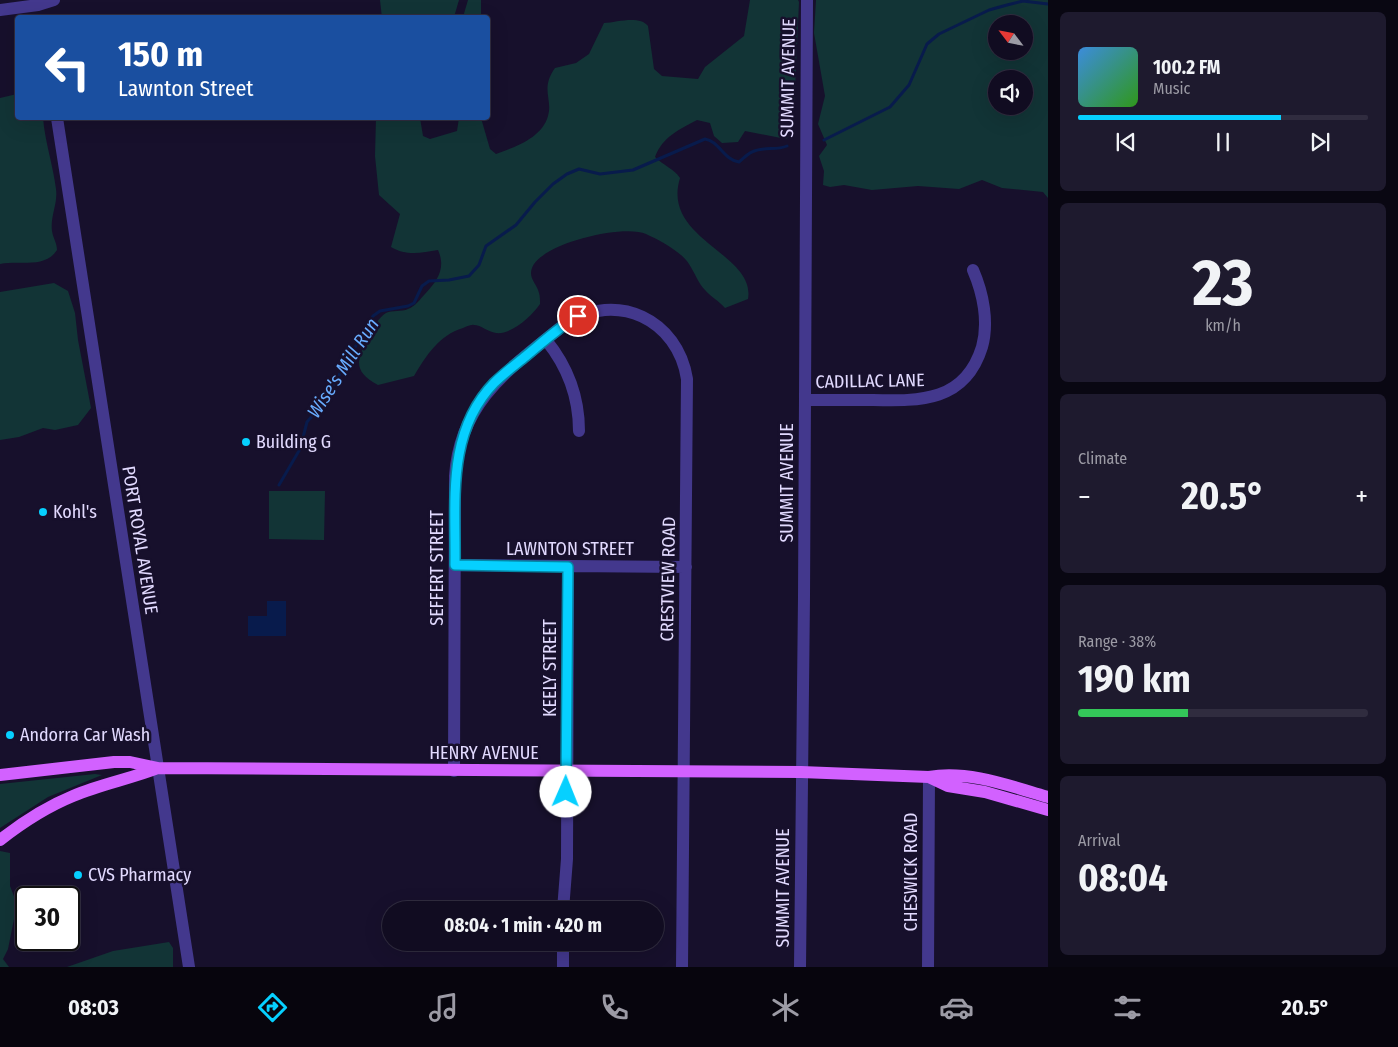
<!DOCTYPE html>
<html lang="en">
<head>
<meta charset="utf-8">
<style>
  :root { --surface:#110c21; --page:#1e1a2e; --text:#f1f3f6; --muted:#9c9ba5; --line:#302c3f; --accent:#06d0ff }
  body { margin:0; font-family:"Fira Sans Condensed",sans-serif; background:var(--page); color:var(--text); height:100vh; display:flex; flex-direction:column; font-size:19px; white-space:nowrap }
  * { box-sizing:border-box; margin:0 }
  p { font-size:16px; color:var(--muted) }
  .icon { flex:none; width:28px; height:28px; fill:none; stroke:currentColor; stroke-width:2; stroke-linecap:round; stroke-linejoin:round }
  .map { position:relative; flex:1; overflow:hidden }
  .drawer { display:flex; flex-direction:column; gap:12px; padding:12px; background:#090712; width:350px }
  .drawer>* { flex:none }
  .hud { position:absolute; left:15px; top:15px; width:475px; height:105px; border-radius:5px; box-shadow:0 5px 20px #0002,0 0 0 1px var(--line); background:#1a4fa0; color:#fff; overflow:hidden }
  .needle { width:32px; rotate:302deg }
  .buttons { position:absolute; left:988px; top:15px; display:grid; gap:10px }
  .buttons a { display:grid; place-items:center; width:45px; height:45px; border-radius:50%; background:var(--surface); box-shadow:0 5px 20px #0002,0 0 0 1px var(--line); font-size:25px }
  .speed { position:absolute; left:15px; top:886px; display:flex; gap:10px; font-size:25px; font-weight:700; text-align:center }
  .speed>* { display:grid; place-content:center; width:65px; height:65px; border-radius:50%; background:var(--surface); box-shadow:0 5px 20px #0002,0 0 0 1px var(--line); line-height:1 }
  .speed .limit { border:2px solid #111; border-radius:8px; background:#fff; color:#111 }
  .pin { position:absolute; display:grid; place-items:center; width:42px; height:42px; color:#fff; margin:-21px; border:2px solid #fff; border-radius:50%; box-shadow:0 1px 5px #0007 }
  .me { position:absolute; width:55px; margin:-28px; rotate:1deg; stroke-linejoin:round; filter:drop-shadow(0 0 4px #0008) }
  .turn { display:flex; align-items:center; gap:18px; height:105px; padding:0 20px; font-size:22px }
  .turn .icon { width:65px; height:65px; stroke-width:2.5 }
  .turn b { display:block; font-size:35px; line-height:42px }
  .big { font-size:38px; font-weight:700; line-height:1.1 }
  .drawer .card { flex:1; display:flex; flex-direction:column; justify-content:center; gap:8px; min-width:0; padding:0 18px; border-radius:8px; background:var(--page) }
  .drawer .dial { align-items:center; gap:0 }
  .dial b { font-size:65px; line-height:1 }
  .song { display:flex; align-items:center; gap:15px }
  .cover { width:60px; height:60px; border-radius:8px; background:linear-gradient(135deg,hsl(210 70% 55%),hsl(110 70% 35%)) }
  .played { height:5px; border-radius:2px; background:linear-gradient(90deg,var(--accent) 70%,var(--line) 70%) }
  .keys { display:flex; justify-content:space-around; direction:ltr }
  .heat { display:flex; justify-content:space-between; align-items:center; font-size:28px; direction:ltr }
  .charge { height:8px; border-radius:4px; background:linear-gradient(90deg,#34c759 38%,var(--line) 0) }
  .trip { position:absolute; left:382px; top:901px; width:282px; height:50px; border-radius:25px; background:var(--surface); box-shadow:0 5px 20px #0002,0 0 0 1px var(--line); font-weight:700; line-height:50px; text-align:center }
  .tab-bar { display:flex; height:80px; justify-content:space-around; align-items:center; background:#07050d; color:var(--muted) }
  .tab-bar .icon { width:35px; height:35px }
  .tab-bar .on { color:var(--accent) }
  .tab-bar b { font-size:22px; color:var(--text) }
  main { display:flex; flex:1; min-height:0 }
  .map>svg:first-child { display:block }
  .green { fill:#123436; fill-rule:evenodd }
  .water { fill:#081b4c }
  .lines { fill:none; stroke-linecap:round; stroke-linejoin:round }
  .stream { stroke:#081b4c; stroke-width:3 }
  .minor { stroke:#43388d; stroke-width:12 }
  .major { stroke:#d261ff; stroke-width:12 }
  .route-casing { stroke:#0487a6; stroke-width:12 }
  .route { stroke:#06d0ff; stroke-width:9 }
  .poi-dot { fill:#06d0ff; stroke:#17102c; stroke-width:2 }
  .labels { text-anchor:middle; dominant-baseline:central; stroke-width:5; stroke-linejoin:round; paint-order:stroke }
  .street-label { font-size:18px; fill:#e2daff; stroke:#17102c }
  .poi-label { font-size:18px; fill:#e2daff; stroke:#17102c; text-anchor:start }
  .water-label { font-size:19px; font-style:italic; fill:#68acff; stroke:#17102c }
</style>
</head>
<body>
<main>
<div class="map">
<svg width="1048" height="967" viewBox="0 0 1048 967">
  <rect width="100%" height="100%" fill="#17102c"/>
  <!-- green -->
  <path class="green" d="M380,0H459L454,17L382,18Z
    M468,0H481V17H463Z
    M750,0H798L799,2L793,134L786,139L745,131L738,142L722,143L714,136L710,123L697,120C679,130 663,136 655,157C663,165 674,169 680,178C661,240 756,253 748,299L725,308C719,301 711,297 705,290C698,283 695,273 689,264C682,252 659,240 646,234C624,224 541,243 532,268C528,278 537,284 539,293C540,296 540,301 540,304C532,316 511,335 496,333C488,332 481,325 474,325C471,324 466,327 463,328C439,335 426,356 414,376L378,385C351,370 357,358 370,335C373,328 379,317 386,313C392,310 402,312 408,309C416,306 420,299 425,294C438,280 446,268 438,250C421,253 406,256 391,247L400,214L379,195L375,156L376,118H420L423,136L430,139L457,131L459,118H481L490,149L496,154C515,147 542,138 548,116C553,99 540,89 555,68L576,63L589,54L604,23C617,22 640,15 648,26L654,69L662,76L698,79L705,67L744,36Z
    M816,0H1048V198L1043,192L1002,188L982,180L959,189L918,186L872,190L844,185L830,187L823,185L824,171L819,156L827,145L818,124L825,96L814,33ZM996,24H1024V51H996ZM996,79H1024V106H996Z
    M17,94L18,118H43C45,142 53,165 56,189C58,204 50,216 52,231C53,238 57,243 57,250C45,269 20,260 0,264V98Z
    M54,283L68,291L75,313L78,340L91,408L78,425L55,430L43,428L19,437L0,440V292Z
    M269,491H325L324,540L269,539Z
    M95,774L102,775L48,797L0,828V784Z
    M0,851L10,853V886L15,899V914L8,949L3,959L9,967H0Z
    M169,942L173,948V967H67L113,951Z"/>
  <!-- water -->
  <path class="water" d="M267,601H286V636H248V616H267Z"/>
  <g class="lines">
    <!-- stream -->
    <path class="stream" d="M824,140L890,107L909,85L927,44L939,34L989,10L1007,5L1023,1L1048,4
      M279,485L300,449L307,422L323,403L373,316L380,311L408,306L414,303L422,286L429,281L449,280L469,276L479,265L486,246L516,225L535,202L553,184L567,174L579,169L600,174L633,170L705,139C719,141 724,160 739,162C743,159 747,154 752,152C763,146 776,151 787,146"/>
    <!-- minor -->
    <path class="minor" d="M0,10L38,5L54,0
      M57,118L189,967
      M546,340C568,367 579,396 579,431
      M805,400C827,400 850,400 873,400C920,401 965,402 982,347C989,322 983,293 973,270
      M455,565L686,567
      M454,771L455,476C460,400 512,367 565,324C617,290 678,320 687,379L682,967
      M563,910L567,859L568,567
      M563,967V942
      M800,967L804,597L807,0
      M928,967L929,777"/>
    <!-- major -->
    <path class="major" d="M0,775L114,762H130L158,768L801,772L929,777C968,770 1010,786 1048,797
      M929,777L948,786L985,792L1048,810
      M0,840C23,822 46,807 73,796C101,784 130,779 158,768"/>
  </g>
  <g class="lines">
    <defs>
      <path id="route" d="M566,792L568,567L455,565C456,502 446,433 494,383C504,373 515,365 526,356C543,342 559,327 578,316"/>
    </defs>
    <!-- route casing -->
    <use href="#route" class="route-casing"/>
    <!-- route -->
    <use href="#route" class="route"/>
  </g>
  <!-- markers -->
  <g class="poi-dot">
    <circle cx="246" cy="442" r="5"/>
    <circle cx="43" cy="512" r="5"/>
    <circle cx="10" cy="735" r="5"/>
    <circle cx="78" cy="875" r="5"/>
  </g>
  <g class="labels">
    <!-- street labels -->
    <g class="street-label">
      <text transform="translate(788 78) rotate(-89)">SUMMIT AVENUE</text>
      <text transform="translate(870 381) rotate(-1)">CADILLAC LANE</text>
      <text transform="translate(787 483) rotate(-90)">SUMMIT AVENUE</text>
      <text transform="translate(140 540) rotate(81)">PORT ROYAL AVENUE</text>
      <text x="570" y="549">LAWNTON STREET</text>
      <text transform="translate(437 568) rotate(-90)">SEFFERT STREET</text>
      <text transform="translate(668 579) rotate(-89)">CRESTVIEW ROAD</text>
      <text transform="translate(550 668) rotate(-90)">KEELY STREET</text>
      <text x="484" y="753">HENRY AVENUE</text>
      <text transform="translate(911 872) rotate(-90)">CHESWICK ROAD</text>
      <text transform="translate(783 888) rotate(-90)">SUMMIT AVENUE</text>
    </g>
    <!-- poi labels -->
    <g class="poi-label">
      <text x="256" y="442">Building G</text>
      <text x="53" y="512">Kohl's</text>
      <text x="20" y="735">Andorra Car Wash</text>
      <text x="88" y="875">CVS Pharmacy</text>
    </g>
    <!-- water labels -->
    <g class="water-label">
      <text transform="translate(343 368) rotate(-57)">Wise's Mill Run</text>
    </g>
  </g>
</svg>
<div class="buttons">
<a><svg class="needle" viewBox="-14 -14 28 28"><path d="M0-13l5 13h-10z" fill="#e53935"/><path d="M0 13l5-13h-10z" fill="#9c9ba5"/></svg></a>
<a><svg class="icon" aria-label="sound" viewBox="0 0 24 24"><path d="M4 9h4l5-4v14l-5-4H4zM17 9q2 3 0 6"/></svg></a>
</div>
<div class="speed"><div class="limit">30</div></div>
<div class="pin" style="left:578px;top:316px;background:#d93025"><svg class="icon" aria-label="arrive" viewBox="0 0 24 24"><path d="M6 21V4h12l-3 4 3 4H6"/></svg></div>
<svg class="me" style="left:566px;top:792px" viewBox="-20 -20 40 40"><circle r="19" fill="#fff"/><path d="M0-13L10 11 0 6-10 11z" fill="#06d0ff"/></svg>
<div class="trip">08:04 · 1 min · 420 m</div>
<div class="hud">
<div class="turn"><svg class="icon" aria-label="left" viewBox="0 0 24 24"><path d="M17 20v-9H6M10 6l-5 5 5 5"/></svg><div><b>150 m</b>Lawnton Street</div></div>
</div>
</div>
<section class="drawer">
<div class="card">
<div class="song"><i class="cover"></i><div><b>100.2 FM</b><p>Music</p></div></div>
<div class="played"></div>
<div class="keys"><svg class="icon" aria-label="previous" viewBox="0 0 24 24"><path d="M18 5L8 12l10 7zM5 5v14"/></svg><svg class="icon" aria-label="pause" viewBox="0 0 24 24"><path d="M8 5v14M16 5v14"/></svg><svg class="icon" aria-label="next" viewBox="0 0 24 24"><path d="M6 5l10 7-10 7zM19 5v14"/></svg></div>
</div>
<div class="card dial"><b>23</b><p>km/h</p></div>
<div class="card"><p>Climate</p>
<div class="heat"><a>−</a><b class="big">20.5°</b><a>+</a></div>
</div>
<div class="card"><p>Range · 38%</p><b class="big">190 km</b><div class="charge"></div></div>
<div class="card"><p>Arrival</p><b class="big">08:04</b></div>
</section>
</main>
<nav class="tab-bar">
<b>08:03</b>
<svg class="icon on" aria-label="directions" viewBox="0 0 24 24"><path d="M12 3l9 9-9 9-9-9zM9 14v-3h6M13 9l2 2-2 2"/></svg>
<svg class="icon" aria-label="music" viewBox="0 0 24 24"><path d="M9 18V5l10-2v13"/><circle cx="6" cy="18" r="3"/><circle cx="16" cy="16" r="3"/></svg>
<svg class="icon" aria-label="phone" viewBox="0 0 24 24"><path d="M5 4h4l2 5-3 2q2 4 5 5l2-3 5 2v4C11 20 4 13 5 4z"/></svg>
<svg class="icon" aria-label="climate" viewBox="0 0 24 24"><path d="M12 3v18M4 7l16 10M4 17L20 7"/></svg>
<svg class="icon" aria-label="car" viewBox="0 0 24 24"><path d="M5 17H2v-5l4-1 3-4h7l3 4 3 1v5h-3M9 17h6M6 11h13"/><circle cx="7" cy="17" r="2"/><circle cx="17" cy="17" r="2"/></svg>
<svg class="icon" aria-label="filters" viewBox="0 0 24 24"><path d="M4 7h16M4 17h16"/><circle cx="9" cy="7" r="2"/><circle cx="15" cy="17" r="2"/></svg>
<b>20.5°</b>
</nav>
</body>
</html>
